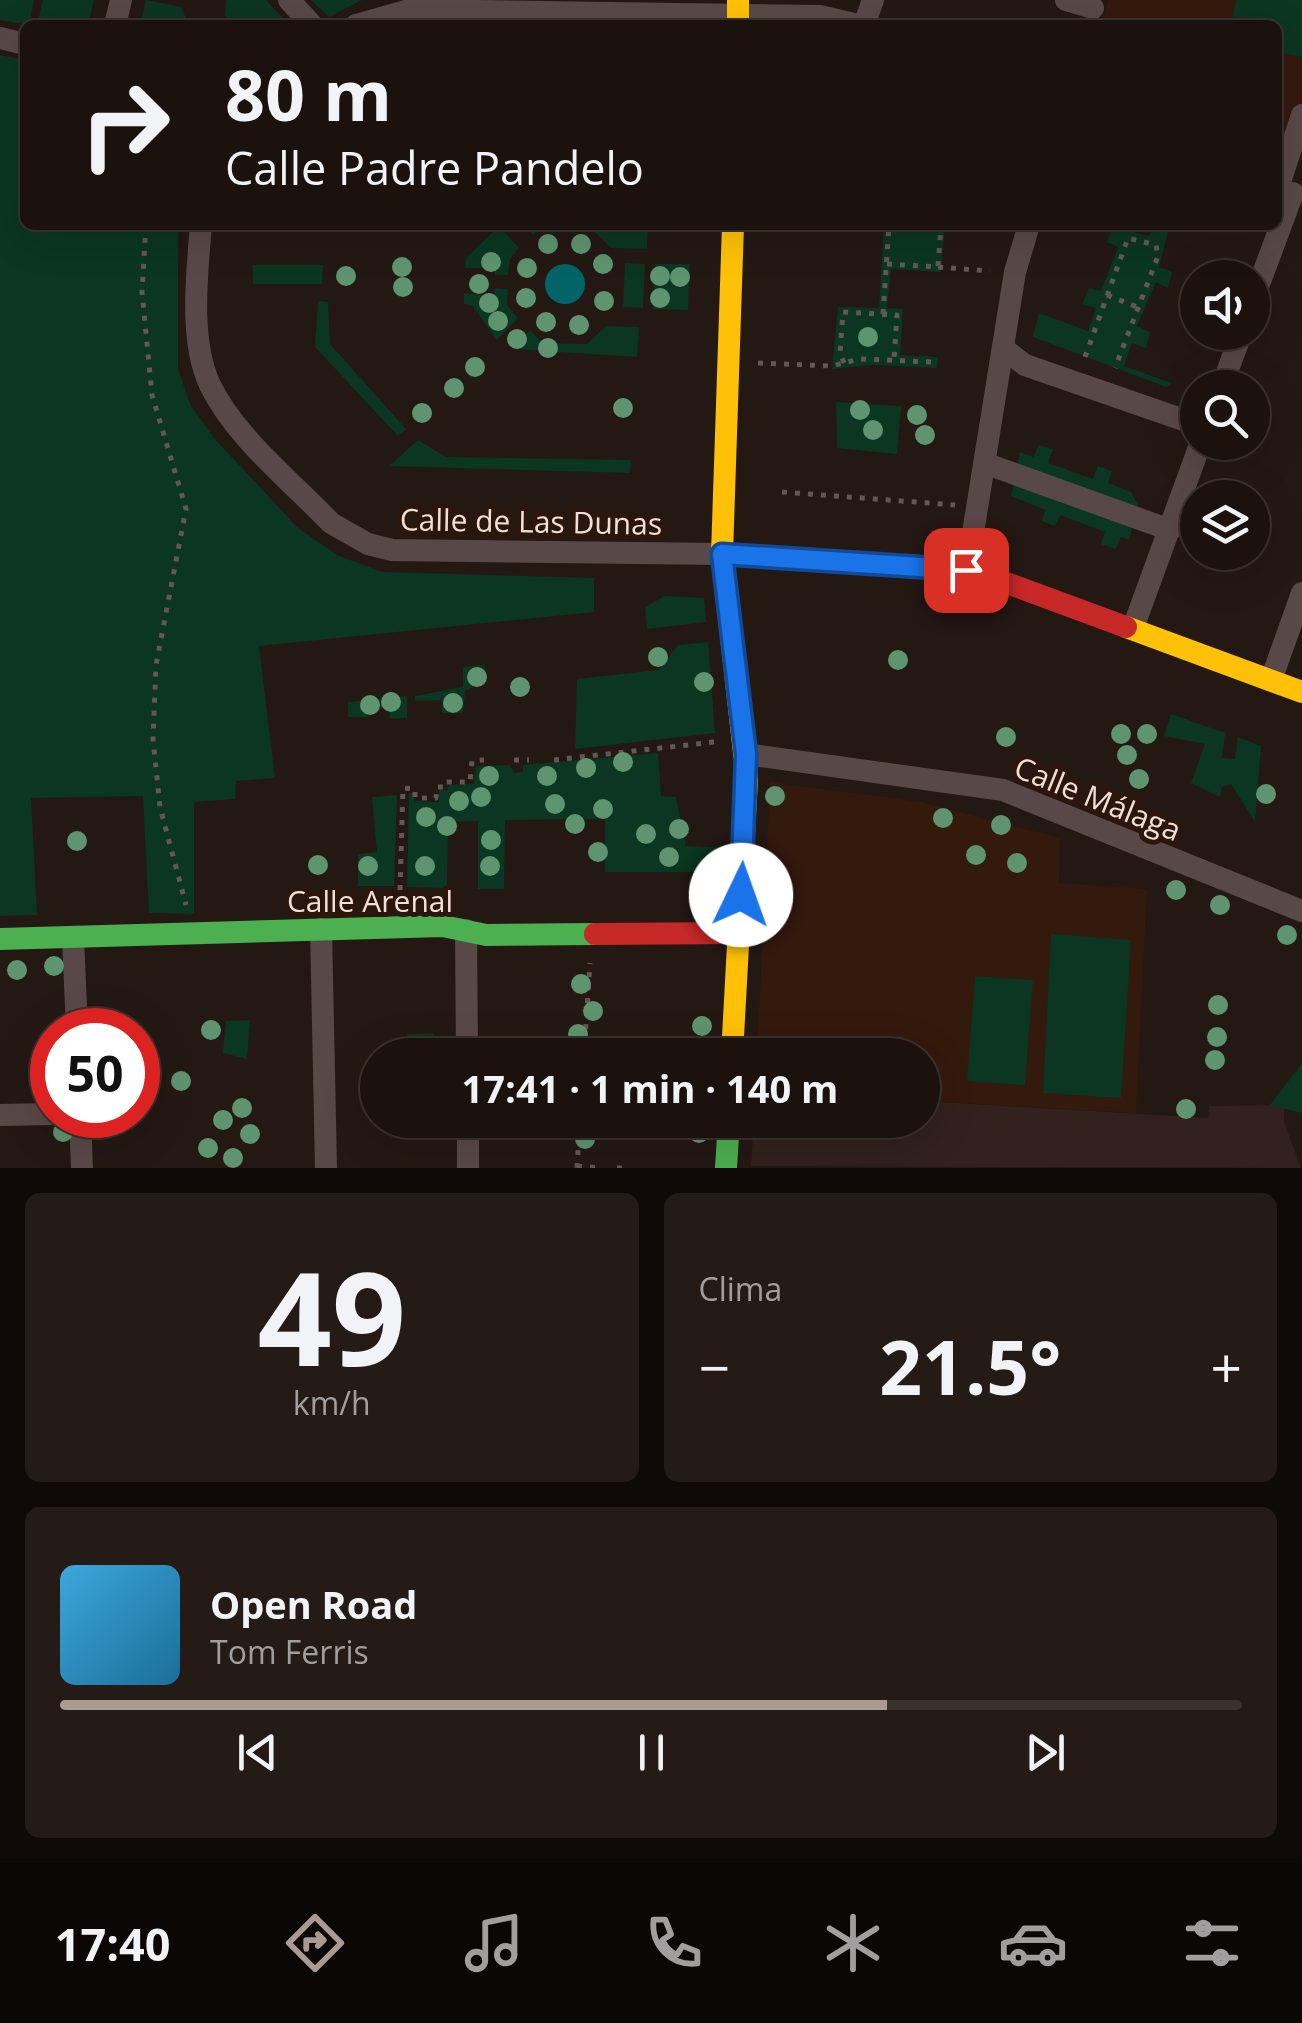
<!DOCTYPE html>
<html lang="es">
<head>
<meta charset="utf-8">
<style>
  :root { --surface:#1b120e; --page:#241b17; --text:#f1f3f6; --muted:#a09e9e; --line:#39322e; --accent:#a99a94 }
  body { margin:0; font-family:"Open Sans",sans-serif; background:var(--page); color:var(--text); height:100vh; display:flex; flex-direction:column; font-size:38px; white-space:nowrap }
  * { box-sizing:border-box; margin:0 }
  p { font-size:32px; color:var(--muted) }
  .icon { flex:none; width:55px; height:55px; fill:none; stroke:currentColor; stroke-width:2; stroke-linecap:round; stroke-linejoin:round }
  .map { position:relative; height:1168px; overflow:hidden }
  .sheet { display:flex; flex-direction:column; gap:25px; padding:25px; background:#0f0a08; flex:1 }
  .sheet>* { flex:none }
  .guide { position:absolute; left:20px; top:20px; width:1262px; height:210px; border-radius:15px; box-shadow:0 10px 40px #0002,0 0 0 2px var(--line); background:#1b120e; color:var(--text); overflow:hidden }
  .fabs { position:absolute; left:1180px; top:260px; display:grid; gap:20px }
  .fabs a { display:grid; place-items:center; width:90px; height:90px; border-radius:50%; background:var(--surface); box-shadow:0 10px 40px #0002,0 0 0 2px var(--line); font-size:50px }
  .speed { position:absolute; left:30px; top:1008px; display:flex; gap:20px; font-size:50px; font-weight:700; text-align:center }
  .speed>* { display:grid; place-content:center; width:130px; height:130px; border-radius:50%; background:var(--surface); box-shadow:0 10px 40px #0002,0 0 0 2px var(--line); line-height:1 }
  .speed .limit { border:15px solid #d22; background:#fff; color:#111 }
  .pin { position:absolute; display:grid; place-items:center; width:85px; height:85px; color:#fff; margin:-42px; border-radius:20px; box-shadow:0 5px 15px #0006 }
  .me { position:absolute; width:110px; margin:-55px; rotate:3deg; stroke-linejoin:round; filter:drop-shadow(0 0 8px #0008) }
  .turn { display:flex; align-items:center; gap:35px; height:210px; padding:0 40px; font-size:45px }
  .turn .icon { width:130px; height:130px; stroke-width:2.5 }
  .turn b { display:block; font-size:70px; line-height:85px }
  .big { font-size:75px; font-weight:700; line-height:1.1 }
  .sheet .card { flex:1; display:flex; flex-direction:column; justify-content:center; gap:15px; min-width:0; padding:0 35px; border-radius:15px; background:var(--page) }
  .sheet .dial { align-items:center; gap:0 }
  .dial b { font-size:130px; line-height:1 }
  .song { display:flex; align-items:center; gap:30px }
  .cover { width:120px; height:120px; border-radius:15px; background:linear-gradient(135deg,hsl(200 70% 55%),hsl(200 70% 35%)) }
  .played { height:10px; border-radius:5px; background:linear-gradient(90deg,var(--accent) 70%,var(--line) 70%) }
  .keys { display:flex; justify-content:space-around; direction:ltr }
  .heat { display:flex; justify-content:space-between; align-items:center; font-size:55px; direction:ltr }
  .sheet .tiles { flex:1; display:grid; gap:25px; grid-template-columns:1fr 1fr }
  .card:last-child { grid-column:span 2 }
  .trip { position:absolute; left:360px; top:1038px; width:580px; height:100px; border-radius:50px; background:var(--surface); box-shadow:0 10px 40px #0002,0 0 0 2px var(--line); font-weight:700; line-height:100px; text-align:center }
  .dock { display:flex; height:160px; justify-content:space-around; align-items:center; background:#0b0706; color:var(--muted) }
  .dock .icon { width:70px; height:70px }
  .dock .current { color:var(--accent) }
  .dock b { font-size:45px; color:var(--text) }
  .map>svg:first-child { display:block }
  .industrial { fill:#32211c }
  .built { fill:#34190d }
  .green { fill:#0b3621 }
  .water { fill:#036467 }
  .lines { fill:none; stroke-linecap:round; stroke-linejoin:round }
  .path { stroke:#645654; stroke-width:5; stroke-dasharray:5 8; stroke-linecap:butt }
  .street { stroke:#594848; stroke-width:22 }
  .fast { stroke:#4caf50; stroke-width:22 }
  .slow { stroke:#ffc107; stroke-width:22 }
  .jam { stroke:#c62828; stroke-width:22 }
  .tree { fill:#5e9470 }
  .route-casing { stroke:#114b97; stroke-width:25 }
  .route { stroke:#1a73e8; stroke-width:18 }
  .labels { text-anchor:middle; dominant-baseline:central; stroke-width:10; stroke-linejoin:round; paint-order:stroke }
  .street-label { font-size:30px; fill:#f1e0d9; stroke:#2c150b }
</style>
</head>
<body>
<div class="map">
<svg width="1302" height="1168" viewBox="0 0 1302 1168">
  <rect width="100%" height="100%" fill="#241813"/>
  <!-- industrial -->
  <path class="industrial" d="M923,1101L1208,1118L1209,1106L1284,1105V1122L1301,1168L751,1166L754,1120H922Z"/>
  <!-- built -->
  <path class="built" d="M1108,0H1302V103L1283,164L1278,162V25H1103Z
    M770,782L921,802L1060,838L1059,883L1147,889L1136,1113L923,1101L922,1055H757Z"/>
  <!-- green -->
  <path class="green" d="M0,0H34L29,25L0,20Z
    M43,0H94L88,25H37Z
    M146,0L181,7L189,25H140Z
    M226,0H266L289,25H238L225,16Z
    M311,0H362L329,17Z
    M1236,0H1302V57L1278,52V25H1231Z
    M0,55L25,60V225H178V369L191,406L214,438L298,528L339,556L383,572L594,578V612L259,646L275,778L236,781L235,799L194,802V914L149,913L143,796L31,798L37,915L0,916Z
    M524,225H648L647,249L611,248L590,227L542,225L533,235Z
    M884,225H945L941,272L891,269L887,308L903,309L900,355L938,357L937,368L873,365L832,369L838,307L879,308Z
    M499,226L519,248L510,259L508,275H495V268H465L466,258Z
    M1154,226L1168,231L1159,267L1172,272L1168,288L1156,282L1137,326L1150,332L1146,348L1132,343L1124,366L1172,383L1166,387L1033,337L1039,313L1088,331L1096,308L1082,304L1089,288L1101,291L1118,247L1107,242L1112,227L1149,236Z
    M625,263L645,264L643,308L623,307Z
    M655,264H690L688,310L653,309Z
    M253,265H323L322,284H253Z
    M495,288L508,289L507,305L518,318L497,340L472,305L464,304V293L494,296Z
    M318,301L328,302L330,344L406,429L398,436L315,347Z
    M606,326L639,327L637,357L513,349L530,330L542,343L587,344Z
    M836,402L901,406L897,454L837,448Z
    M418,440L446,457L631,460L630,473L389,466Z
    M1039,445L1053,449L1048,463L1093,479L1098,466L1112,471L1108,483L1131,492L1138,505L1129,540L1121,537L1116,549L1101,544L1105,532L1060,515L1055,526L1042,521L1045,510L1011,496L1020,452L1033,457Z
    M665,596L704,598L706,622L647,629L645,607Z
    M708,642L715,733L575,749L577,679L658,670L678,645Z
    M485,665L484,682L465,691L463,713H442V700L415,701V696L463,687V667Z
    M407,696V718L390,719L389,708L368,709L367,717H348V702Z
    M1171,714L1225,733L1222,758L1235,759L1238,737L1261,746L1255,822L1231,784L1222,787L1220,797L1191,783L1205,744L1164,736Z
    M658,753L661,796L676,797L686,846L732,848V872H605V819L505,820L504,889H478V821H448L447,888L407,887L409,793H414L415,801L439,802V790H448L449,785L474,784L476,766L509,765L515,773L523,772V765Z
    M397,795L394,886H358V854L377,852L372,797Z
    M1051,934L1131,940L1121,1098L1043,1093Z
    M975,976L1033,980L1025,1085L967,1081Z
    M250,1020L247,1059L223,1053L226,1021Z
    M433,1033L434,1041H447V1055L402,1044L407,1043V1034Z
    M1302,1063V1113L1270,1105Z"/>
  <!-- water -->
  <path class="water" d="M545 284a20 20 0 1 1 40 0a20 20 0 1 1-40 0Z"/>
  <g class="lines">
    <!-- path -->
    <path class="path" d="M146,225L142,292L152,395L186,509L156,665L153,739L160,807L186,905
      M887,264L938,267L941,225
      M938,267L990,271
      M1107,295L1137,307
      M883,314L889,225
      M1085,357L1128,238L1156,245L1158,256L1115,368
      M758,363L831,366L860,359L933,362
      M844,363L840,353L843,312L897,315L894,360
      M782,492L955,505
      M514,760H529
      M554,760L714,742
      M400,890L403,788L415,789V798H436L437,787H445L446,782H470L472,761L484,760
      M584,1055L590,963
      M577,1166L601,1168
      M577,1168L580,1120
      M617,1168H628"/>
    <!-- street -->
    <path class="street" d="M289,0L312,25
      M1066,0L1093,8
      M115,25L121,0
      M356,25L409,10L820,16L858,25
      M864,25L873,0
      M0,38L25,44
      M1278,188L1302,115
      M201,225C197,273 189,341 210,385C235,437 291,481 331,523L368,544L392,550L722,554
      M1252,303L1293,193
      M1004,349L1025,365L1198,425
      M1221,388L1242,332
      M987,464L1170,530
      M967,570L1015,272L1029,225
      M1133,628L1201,442
      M1271,680L1302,593
      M746,754L1003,790L1302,911
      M321,929L326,1168
      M466,930L467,1055
      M73,937L77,1030
      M0,1115L52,1114
      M80,1115L82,1168
      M468,1120V1168"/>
    <!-- fast -->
    <path class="fast" d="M0,939L443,926L486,935L595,934
      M726,1168L729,1120"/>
    <!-- slow -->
    <path class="slow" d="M738,0V25
      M1126,627L1302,692
      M732,1055L747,780L722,554L733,225"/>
    <!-- jam -->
    <path class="jam" d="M722,554L977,572L1126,627
      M595,934L739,933"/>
  </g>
  <!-- trees -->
  <g class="tree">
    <circle cx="548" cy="244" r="10"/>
    <circle cx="581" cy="244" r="10"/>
    <circle cx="491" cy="262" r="10"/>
    <circle cx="603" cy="264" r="10"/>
    <circle cx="402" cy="267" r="10"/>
    <circle cx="527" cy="268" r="10"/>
    <circle cx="346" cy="276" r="10"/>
    <circle cx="660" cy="276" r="10"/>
    <circle cx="680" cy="277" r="10"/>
    <circle cx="479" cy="284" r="10"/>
    <circle cx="403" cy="287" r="10"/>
    <circle cx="526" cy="298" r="10"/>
    <circle cx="660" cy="298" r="10"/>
    <circle cx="604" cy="301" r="10"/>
    <circle cx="489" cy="303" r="10"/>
    <circle cx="498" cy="321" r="10"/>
    <circle cx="546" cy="322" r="10"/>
    <circle cx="579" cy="325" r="10"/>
    <circle cx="868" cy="337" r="10"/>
    <circle cx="517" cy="339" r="10"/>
    <circle cx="548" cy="348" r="10"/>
    <circle cx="475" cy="367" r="10"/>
    <circle cx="454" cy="388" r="10"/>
    <circle cx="623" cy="408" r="10"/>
    <circle cx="860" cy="410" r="10"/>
    <circle cx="422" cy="413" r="10"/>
    <circle cx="917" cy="415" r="10"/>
    <circle cx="873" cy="430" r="10"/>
    <circle cx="925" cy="435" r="10"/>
    <circle cx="658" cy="657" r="10"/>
    <circle cx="898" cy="660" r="10"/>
    <circle cx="477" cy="677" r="10"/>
    <circle cx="704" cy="682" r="10"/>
    <circle cx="520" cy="687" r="10"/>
    <circle cx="391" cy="702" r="10"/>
    <circle cx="453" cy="703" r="10"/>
    <circle cx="370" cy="705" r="10"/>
    <circle cx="1121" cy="734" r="10"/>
    <circle cx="1147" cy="734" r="10"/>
    <circle cx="1006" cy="737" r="10"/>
    <circle cx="1127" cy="755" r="10"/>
    <circle cx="623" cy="762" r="10"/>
    <circle cx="586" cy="768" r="10"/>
    <circle cx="489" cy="776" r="10"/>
    <circle cx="547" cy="776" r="10"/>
    <circle cx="1139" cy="779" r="10"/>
    <circle cx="1266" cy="794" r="10"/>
    <circle cx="775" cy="796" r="10"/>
    <circle cx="481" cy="797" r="10"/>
    <circle cx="459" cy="801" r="10"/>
    <circle cx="555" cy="804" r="10"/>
    <circle cx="603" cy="809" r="10"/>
    <circle cx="426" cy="817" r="10"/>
    <circle cx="943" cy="818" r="10"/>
    <circle cx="575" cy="824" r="10"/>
    <circle cx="1001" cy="825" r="10"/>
    <circle cx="447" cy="826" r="10"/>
    <circle cx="679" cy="829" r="10"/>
    <circle cx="646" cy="834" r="10"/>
    <circle cx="491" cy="840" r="10"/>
    <circle cx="77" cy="841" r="10"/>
    <circle cx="598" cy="852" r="10"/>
    <circle cx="976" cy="855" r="10"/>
    <circle cx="669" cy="857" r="10"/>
    <circle cx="1017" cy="863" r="10"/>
    <circle cx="318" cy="865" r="10"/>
    <circle cx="368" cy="866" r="10"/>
    <circle cx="425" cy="866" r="10"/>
    <circle cx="490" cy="866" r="10"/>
    <circle cx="1176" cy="890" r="10"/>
    <circle cx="326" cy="901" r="10"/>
    <circle cx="1220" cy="905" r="10"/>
    <circle cx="1287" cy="935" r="10"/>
    <circle cx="54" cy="966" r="10"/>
    <circle cx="17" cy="970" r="10"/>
    <circle cx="581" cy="984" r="10"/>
    <circle cx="1218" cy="1005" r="10"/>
    <circle cx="593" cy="1011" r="10"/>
    <circle cx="702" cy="1026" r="10"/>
    <circle cx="211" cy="1030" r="10"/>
    <circle cx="578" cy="1034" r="10"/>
    <circle cx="1217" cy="1037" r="10"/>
    <circle cx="1215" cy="1060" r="10"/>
    <circle cx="181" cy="1081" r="10"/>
    <circle cx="242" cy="1108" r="10"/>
    <circle cx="1186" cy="1109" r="10"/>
    <circle cx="223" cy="1120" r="10"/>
    <circle cx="63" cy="1132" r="10"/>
    <circle cx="699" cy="1133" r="10"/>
    <circle cx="250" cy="1134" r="10"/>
    <circle cx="585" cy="1139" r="10"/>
    <circle cx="208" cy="1148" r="10"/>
    <circle cx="233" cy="1158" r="10"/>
  </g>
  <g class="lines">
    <defs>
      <path id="route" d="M741,895L746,754L722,554L966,570"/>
    </defs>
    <!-- route casing -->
    <use href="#route" class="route-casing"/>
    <!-- route -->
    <use href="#route" class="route"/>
  </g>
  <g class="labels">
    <!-- street labels -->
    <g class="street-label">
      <text transform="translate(531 521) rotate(1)">Calle de Las Dunas</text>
      <text transform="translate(1098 798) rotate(22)">Calle Málaga</text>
      <text x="370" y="900">Calle Arenal</text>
    </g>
  </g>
</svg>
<div class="fabs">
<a><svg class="icon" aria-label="sound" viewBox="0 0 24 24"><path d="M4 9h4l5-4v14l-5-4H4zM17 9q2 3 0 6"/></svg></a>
<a><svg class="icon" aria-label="search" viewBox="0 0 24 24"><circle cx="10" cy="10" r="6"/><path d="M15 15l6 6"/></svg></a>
<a><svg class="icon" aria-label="layers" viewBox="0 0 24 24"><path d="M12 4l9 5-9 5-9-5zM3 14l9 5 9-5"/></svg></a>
</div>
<div class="speed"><div class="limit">50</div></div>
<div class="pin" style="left:966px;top:570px;background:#d93025"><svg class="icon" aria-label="arrive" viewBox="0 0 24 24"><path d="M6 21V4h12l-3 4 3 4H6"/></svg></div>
<svg class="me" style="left:741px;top:895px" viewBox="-20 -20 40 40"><circle r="19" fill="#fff"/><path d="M0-13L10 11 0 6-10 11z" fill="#1a73e8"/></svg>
<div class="trip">17:41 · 1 min · 140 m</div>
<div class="guide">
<div class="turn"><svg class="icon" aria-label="right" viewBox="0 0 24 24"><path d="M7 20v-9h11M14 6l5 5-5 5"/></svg><div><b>80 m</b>Calle Padre Pandelo</div></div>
</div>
</div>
<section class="sheet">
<div class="tiles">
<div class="card dial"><b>49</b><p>km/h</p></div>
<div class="card"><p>Clima</p>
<div class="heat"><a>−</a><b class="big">21.5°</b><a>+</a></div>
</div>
<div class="card">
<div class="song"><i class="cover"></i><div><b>Open Road</b><p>Tom Ferris</p></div></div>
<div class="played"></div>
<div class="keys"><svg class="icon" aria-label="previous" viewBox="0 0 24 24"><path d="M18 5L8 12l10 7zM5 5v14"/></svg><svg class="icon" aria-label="pause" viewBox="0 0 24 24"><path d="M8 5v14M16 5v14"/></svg><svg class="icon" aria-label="next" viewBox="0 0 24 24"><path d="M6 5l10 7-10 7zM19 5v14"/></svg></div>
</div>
</div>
</section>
<nav class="dock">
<b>17:40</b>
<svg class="icon current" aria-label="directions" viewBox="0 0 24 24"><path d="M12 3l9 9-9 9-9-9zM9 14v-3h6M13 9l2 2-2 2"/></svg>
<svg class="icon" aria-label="music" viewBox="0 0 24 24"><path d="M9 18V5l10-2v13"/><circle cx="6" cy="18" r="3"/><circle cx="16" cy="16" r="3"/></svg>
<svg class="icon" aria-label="phone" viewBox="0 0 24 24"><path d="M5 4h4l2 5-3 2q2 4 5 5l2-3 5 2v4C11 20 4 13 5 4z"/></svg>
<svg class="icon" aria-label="climate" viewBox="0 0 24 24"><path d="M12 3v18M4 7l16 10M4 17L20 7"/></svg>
<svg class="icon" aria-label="car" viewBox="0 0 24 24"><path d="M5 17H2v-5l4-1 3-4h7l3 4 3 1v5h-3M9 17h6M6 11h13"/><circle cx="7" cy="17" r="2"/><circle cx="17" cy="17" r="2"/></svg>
<svg class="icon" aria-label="filters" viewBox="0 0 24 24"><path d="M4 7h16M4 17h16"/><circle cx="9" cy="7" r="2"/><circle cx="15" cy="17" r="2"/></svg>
</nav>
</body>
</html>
